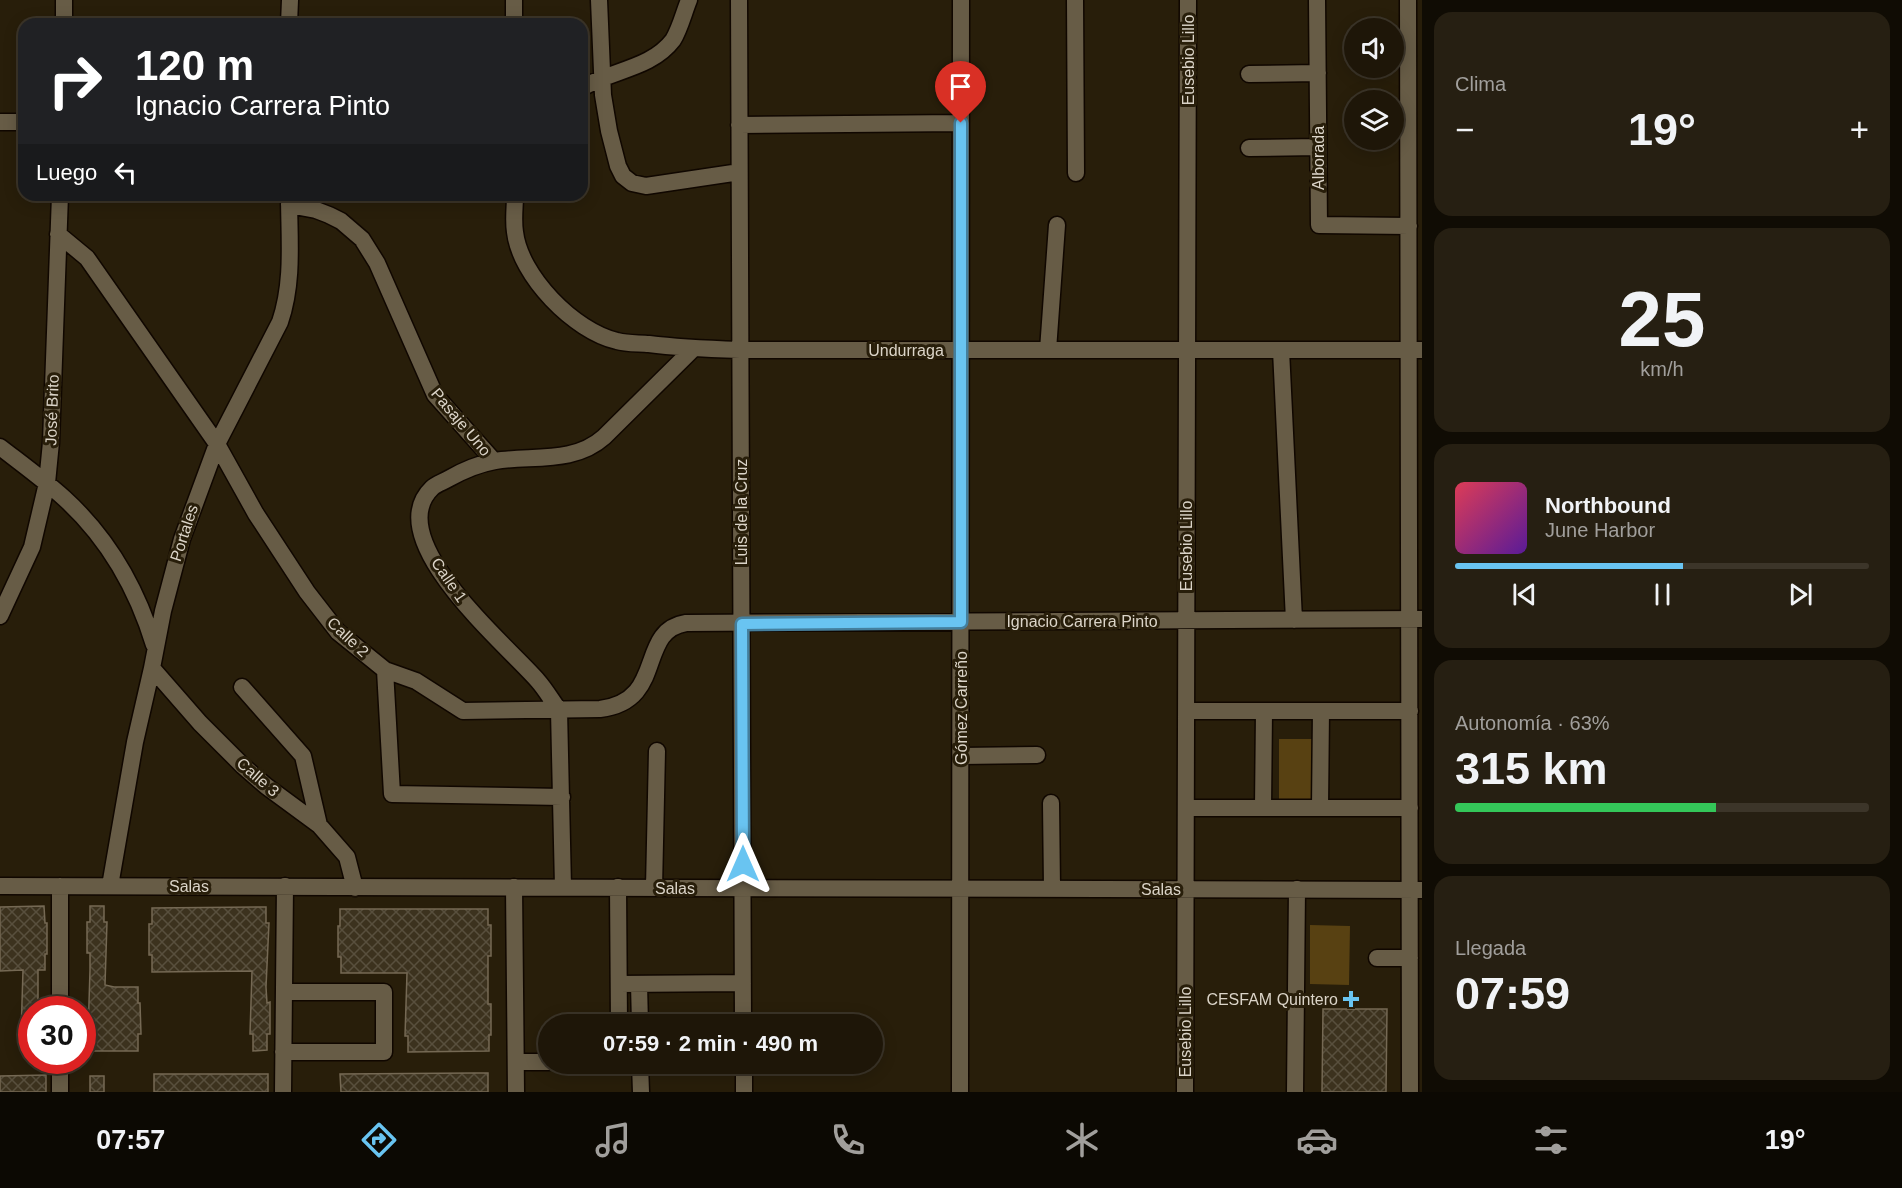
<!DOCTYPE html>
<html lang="es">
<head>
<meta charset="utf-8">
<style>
  :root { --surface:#1e1608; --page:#261f12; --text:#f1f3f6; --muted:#a19f9c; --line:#3c3529; --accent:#69c4f1 }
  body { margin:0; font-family:Arial,sans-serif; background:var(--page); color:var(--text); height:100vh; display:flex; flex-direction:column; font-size:22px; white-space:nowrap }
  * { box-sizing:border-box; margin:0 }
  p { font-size:20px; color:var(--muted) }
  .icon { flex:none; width:33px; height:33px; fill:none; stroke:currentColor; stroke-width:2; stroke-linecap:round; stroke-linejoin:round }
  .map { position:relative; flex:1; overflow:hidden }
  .sheet { display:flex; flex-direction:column; gap:12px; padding:12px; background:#100c04; width:480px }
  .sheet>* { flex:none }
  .guide { position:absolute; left:18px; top:18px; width:570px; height:183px; border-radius:18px; box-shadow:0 3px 15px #0003,0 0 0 2px var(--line); background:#202124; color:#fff; overflow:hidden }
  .tools { position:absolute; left:1344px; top:18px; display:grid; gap:12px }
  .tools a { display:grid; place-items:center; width:60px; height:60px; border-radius:50%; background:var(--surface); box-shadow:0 3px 15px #0003,0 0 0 2px var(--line); font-size:30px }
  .speed { position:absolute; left:18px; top:996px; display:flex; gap:12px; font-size:30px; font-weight:700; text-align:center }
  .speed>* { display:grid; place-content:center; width:78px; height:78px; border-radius:50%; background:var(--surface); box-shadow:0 3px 15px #0003,0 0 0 2px var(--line); line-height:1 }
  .speed .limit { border:9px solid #d22; background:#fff; color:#111 }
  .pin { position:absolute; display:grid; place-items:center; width:51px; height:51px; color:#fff; margin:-62px -26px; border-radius:50% 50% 50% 0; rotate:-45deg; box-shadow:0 0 6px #0007 }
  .pin .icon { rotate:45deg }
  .me { position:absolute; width:66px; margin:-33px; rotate:0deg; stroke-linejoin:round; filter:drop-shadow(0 0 4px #0008) }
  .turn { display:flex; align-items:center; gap:21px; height:126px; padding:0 18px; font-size:27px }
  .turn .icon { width:78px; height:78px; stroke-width:2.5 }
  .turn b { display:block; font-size:42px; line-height:51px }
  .then { display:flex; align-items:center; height:57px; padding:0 18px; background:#0003; gap:12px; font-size:22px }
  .big { font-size:45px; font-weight:700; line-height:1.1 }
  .sheet .tile { flex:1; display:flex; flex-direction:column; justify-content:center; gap:9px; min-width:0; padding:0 21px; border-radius:18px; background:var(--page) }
  .sheet .dial { align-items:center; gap:0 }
  .dial b { font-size:78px; line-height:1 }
  .song { display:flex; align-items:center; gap:18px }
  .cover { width:72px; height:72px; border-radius:9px; background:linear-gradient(135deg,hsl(350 70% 55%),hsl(270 70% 35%)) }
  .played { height:6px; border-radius:3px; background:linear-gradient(90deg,var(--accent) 55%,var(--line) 55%) }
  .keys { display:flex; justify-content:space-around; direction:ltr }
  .heat { display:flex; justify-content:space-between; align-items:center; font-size:33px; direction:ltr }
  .charge { height:9px; border-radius:4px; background:linear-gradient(90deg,#34c759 63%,var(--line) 0) }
  .trip { position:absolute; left:538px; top:1014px; width:345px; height:60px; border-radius:30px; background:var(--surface); box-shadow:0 3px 15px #0003,0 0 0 2px var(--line); font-weight:700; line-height:60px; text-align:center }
  .tab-bar { display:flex; height:96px; justify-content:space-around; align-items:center; background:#0c0903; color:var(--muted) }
  .tab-bar .icon { width:42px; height:42px }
  .tab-bar .on { color:var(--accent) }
  .tab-bar b { font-size:27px; color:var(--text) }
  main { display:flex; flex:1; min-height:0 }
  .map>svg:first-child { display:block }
  .pitch { fill:#584112 }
  .building { fill:url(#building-cross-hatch); stroke:#756954; stroke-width:1.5 }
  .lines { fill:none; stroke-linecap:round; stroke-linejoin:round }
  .minor-casing { stroke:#100700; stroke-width:19 }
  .minor { stroke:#675c46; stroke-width:16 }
  .route-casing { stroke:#447f9d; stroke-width:15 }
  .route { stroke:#69c4f1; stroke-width:10 }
  .poi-dot { fill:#69c4f1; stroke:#281e0a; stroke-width:2 }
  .labels { text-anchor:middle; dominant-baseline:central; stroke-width:6; stroke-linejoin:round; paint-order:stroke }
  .street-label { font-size:16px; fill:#dbd4c8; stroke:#281e0a }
  .poi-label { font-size:16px; fill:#dbd4c8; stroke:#281e0a; text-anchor:end }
</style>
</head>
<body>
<main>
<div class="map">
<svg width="1422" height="1092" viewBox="0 0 1422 1092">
  <defs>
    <pattern id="building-cross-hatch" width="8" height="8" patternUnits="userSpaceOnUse" patternTransform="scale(1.5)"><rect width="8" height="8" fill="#3c321e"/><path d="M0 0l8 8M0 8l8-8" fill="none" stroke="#584f3d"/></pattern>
  </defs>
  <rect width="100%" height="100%" fill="#281e0a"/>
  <!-- pitch -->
  <path class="pitch" d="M1279,739H1317V801L1279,800Z
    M1310,925L1350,926L1349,985L1310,984Z"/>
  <!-- building -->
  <path class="building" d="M44,906L45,923H47V954H45V970H38V1010H32V1035H21L23,970L0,971V907Z
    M90,906H104V922H107L105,985L114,987H138V1003H140L141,1034H138V1051H91V1035H88L90,970V953H87V922H90Z
    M266,907V923H269L266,987L267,1003L270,1002V1034H267V1050L253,1051V1034H250L252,971L152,972V955H149V924H152V908Z
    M340,909H488V925H491V956H488V1004H491V1035H489V1051L408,1052V1036H405L407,973H341V957H338V926H340Z
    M1323,1009H1387L1386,1092H1322Z
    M474,1073H488V1092H341L340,1074Z
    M154,1074H268V1092H154Z
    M46,1075V1092H0V1076Z
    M90,1076H104V1092H90Z"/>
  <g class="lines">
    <defs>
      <path id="minor" d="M514,0V24
        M599,0L603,95L609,131L618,166L623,176L632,183L646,186L733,173
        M739,0L743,1024
        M1075,0L1076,173
        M1317,0L1319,225L1409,226
        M1408,0L1410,1092
        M64,24V0
        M289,24L290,0
        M1249,74L1318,73
        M582,88C611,70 651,69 673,40C680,29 684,12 689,0
        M0,122H24
        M739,125L961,123
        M1249,148L1318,147
        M515,195C515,207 513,220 515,232C520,276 574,331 617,341C627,344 639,343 649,344C680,348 710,349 740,350H1422
        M289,205L316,210L329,215L341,221L362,239L377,263L435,395L494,461
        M58,234L87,258L217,444L256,514L307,592L338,632L385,670L416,681L463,711L600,709C667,701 636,631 686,623L1422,619
        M1048,350L1057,225
        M1281,350L1294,620
        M0,447C22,464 44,480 64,498C108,538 137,589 154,645
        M0,616L32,547L47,483L51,442L60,195
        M152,668L200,723L243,766L266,786L319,825L347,857L355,888
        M385,670L392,794L562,797
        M242,687L303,756L319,825
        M559,710C552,701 546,690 538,681C508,646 379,539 432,488C436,484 443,482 448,479C462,471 478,464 495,461C532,455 574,464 604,437L693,349
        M559,710L563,887
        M1186,711H1410
        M961,756L1037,755
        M1051,803L1052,888
        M1186,808H1410
        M1263,808L1264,711
        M1320,808L1321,711
        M0,886L1422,890
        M60,886V1010
        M110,886L135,742L152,668L163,611L182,539L217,444L280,322C294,281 289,238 289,195
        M514,887L516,1092
        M618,887L619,1024
        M654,888L657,751
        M1377,958H1410
        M619,984L743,983
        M639,984L640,1024
        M283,1052H384V992H284
        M516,1062H549
        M640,1064L641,1092
        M744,1064V1092
        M60,1092V1060
        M283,1092L285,886
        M960,1092L961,0
        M1185,1092L1188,0
        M1295,1092L1297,889"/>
    </defs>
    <!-- minor casing -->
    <use href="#minor" class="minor-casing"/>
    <!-- minor -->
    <use href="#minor" class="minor"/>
  </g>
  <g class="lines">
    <defs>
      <path id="route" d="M743,864L742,624L961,622V123"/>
    </defs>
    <!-- route casing -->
    <use href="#route" class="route-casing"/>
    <!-- route -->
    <use href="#route" class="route"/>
  </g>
  <!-- markers -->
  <path class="poi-dot" d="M1348 990h6v6h6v6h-6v6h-6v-6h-6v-6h6z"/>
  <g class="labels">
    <!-- street labels -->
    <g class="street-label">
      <text transform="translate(1188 60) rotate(-90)">Eusebio Lillo</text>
      <text transform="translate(1318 158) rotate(-90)">Alborada</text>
      <text x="906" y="350">Undurraga</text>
      <text transform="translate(52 410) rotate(-88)">José Brito</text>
      <text transform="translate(461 422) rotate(50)">Pasaje Uno</text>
      <text transform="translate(741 512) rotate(-90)">Luis de la Cruz</text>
      <text transform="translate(184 533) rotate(-72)">Portales</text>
      <text transform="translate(1186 546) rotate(-90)">Eusebio Lillo</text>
      <text transform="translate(449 580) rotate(56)">Calle 1</text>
      <text x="1082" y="621">Ignacio Carrera Pinto</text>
      <text transform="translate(348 637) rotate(43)">Calle 2</text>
      <text transform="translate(961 708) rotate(-90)">Gómez Carreño</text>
      <text transform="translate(258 777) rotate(41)">Calle 3</text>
      <text x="189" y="886">Salas</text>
      <text x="675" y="888">Salas</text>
      <text x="1161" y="889">Salas</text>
      <text transform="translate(1185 1032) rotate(-90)">Eusebio Lillo</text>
    </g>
    <!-- poi labels -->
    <g class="poi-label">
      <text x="1338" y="999">CESFAM Quintero</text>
    </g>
  </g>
</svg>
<div class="tools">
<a><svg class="icon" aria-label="sound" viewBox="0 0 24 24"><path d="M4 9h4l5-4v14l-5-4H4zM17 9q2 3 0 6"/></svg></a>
<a><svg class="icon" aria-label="layers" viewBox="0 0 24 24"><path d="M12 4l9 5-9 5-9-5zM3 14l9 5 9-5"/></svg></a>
</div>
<div class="speed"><div class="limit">30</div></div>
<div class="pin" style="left:961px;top:123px;background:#d93025"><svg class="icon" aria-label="arrive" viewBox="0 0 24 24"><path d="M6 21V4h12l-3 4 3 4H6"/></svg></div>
<svg class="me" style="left:743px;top:864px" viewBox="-20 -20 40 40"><path d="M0-17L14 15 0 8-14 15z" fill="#69c4f1" stroke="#fff" stroke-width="4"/></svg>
<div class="trip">07:59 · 2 min · 490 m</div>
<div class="guide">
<div class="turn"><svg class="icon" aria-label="right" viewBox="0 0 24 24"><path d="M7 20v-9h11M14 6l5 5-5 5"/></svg><div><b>120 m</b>Ignacio Carrera Pinto</div></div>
<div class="then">Luego<svg class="icon" aria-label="left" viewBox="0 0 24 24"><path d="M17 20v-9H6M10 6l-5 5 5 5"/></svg></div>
</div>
</div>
<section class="sheet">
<div class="tile"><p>Clima</p>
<div class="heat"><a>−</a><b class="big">19°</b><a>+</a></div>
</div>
<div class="tile dial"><b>25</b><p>km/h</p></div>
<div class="tile">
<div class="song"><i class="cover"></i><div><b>Northbound</b><p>June Harbor</p></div></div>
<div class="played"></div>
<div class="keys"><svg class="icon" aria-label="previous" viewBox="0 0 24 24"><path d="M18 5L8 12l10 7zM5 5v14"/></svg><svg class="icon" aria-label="pause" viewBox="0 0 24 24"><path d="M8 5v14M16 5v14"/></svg><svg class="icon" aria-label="next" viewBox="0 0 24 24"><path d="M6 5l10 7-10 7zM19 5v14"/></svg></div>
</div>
<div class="tile"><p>Autonomía · 63%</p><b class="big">315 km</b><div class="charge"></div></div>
<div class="tile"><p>Llegada</p><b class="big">07:59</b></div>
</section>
</main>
<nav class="tab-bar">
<b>07:57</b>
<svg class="icon on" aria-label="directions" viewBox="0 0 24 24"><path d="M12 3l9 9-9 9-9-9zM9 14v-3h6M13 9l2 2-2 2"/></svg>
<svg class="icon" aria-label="music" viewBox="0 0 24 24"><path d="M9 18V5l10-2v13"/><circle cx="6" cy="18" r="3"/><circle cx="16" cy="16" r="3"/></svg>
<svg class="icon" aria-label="phone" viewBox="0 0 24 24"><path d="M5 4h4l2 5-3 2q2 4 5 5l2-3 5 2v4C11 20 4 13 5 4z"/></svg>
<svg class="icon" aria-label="climate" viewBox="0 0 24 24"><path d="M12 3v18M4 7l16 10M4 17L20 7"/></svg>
<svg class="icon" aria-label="car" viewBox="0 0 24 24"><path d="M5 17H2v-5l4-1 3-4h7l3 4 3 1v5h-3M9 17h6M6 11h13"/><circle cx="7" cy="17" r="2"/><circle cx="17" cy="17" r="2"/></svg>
<svg class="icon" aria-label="filters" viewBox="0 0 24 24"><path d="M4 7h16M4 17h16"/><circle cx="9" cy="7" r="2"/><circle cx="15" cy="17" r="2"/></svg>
<b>19°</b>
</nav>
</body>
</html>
